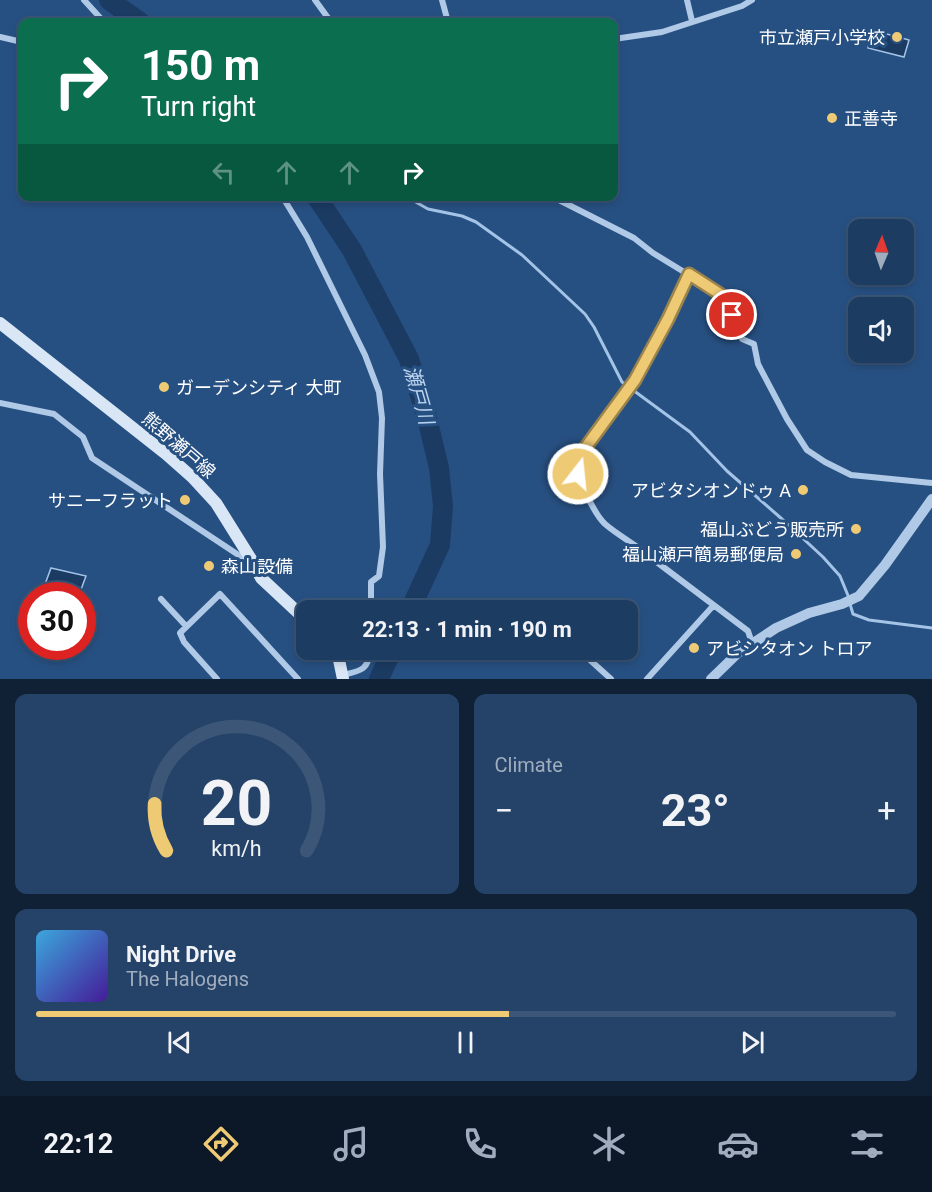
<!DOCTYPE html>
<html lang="en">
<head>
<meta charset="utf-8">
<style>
  :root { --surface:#1d3c62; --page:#254368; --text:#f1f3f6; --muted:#a0adbe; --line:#3b5677; --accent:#efca75 }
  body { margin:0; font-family:Roboto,"Noto Sans JP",sans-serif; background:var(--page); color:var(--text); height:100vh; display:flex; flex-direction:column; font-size:22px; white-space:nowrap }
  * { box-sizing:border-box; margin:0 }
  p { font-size:20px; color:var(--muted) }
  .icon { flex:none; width:33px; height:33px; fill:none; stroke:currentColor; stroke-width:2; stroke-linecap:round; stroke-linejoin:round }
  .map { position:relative; height:679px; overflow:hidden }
  .side { display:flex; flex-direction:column; gap:15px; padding:15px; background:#102136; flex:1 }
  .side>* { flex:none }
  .top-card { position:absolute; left:18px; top:18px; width:600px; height:183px; border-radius:12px; box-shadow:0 3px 9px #0003,0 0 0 2px var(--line); background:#0b6e4f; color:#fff; overflow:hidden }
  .needle { width:39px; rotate:2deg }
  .buttons { position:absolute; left:848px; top:219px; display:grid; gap:12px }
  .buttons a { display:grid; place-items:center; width:66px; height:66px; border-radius:12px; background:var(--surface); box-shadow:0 3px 9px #0003,0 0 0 2px var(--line); font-size:30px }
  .speed { position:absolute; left:18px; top:582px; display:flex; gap:12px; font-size:30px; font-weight:700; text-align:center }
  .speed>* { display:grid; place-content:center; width:78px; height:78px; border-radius:50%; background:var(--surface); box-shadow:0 3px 9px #0003,0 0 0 2px var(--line); line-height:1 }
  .speed .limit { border:9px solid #d22; background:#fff; color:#111 }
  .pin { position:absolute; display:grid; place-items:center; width:51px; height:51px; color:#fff; margin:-26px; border:3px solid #fff; border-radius:50%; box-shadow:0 2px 6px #0007 }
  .me { position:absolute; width:66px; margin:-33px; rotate:16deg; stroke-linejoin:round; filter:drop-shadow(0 0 4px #0008) }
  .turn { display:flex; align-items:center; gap:21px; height:126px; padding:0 24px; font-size:27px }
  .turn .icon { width:78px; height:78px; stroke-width:2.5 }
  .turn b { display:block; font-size:42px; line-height:51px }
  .lanes { display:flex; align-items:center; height:57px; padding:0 24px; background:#0003; justify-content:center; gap:30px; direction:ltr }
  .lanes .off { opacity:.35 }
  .big { font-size:45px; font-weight:700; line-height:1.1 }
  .side .widget { flex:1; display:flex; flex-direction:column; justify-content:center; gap:9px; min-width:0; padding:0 21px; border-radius:12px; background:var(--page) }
  .side .dial { align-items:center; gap:0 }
  .dial svg { height:156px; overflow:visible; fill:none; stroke:var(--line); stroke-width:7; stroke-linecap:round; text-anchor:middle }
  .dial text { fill:var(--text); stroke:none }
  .song { display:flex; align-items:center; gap:18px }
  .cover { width:72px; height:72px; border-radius:9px; background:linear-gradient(135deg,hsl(200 70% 55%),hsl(260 70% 35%)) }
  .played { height:6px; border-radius:3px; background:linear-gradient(90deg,var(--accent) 55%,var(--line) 55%) }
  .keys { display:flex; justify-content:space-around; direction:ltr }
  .heat { display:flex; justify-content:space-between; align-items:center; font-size:33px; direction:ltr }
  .side .tiles { flex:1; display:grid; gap:15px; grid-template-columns:1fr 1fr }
  .widget:last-child { grid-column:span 2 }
  .trip { position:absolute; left:296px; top:600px; width:342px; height:60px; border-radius:12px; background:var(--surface); box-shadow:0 3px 9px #0003,0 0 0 2px var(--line); font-weight:700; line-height:60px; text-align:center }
  .tabs { display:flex; height:96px; justify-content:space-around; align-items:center; background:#0c1827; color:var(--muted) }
  .tabs .icon { width:42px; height:42px }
  .tabs .selected { color:var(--accent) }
  .tabs b { font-size:27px; color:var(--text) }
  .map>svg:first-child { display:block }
  .water { fill:#1b3b63; stroke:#a4c4e7; stroke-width:1.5 }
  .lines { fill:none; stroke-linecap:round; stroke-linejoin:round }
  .stream { stroke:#a4c4e7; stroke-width:3 }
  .river { stroke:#1b3b63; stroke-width:20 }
  .minor { stroke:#afc9e7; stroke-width:6 }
  .tertiary { stroke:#afc9e7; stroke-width:10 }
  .secondary { stroke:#d9e6f6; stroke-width:12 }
  .route-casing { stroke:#9b834c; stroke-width:15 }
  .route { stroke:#efca75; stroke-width:10 }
  .poi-dot { fill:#efca75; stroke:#275082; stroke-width:2 }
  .labels { text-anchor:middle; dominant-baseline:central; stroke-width:6; stroke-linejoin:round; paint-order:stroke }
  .poi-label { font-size:18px; fill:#fff; stroke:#275082; text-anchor:end }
  .street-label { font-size:18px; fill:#fff; stroke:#275082 }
  .water-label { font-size:20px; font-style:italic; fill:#bbd3ee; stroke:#275082 }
</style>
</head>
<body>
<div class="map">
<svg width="932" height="679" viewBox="0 0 932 679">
  <rect width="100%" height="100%" fill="#275082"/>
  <!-- water -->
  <path class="water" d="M872,30L909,40L904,57L868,48Z
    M51,568L86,576L79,595H43L44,587Z"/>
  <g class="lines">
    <!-- stream -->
    <path class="stream" d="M405,196L428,209L462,216L476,222L522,255L585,314L594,327L622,382L690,432L727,471L782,519L823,557L840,576L849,598
      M850,604L853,614L869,620L932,628"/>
    <!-- river -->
    <path class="river" d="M109,0L140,22
      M316,196L352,250L409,359L428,422L439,468L443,506L440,545L410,610
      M379,679L392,650"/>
    <!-- minor -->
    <path class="minor" d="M84,0L104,22
      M315,0L331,22
      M442,0L448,22
      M687,0L692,21
      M0,37L22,42
      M614,39L662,32L742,6L752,0
      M282,196L307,237L365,355L379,392L382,418L380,474L383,547L379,576L371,582V610
      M551,196L634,238L653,253L720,294L742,339L754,344L758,364L787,419L807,450L825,462L851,475L932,483
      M689,275L668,319L635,380L574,465C579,480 594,514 605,524C620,537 639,546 654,560L748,631L752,643
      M0,403L54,414L83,437L92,458L240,556L250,559
      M161,599L186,626
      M580,651L611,679
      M343,675C360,671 369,670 370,650
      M217,679L184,642L180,633L220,594L298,679
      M647,679L713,606"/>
    <!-- tertiary -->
    <path class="tertiary" d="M711,679L738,653L776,628L809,613L842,604L859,596L885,565L932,499"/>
    <!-- secondary -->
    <path class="secondary" d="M0,323L166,454L192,477L216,503L251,559L261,578L306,620
      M334,650L338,655L343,679"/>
  </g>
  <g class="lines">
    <defs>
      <path id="route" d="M578,474L574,465L580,455L635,380L668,319L689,274L720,294L732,315"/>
    </defs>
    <!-- route casing -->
    <use href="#route" class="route-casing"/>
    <!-- route -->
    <use href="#route" class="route"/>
  </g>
  <!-- markers -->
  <g class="poi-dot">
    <circle cx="897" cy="37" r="6"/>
    <circle cx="832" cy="118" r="6"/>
    <circle cx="164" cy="387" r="6"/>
    <circle cx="803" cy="490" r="6"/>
    <circle cx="185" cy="500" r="6"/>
    <circle cx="856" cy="529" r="6"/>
    <circle cx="796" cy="554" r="6"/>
    <circle cx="209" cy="566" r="6"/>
    <circle cx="694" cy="648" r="6"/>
  </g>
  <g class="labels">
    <!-- poi labels -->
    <g class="poi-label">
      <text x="885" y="37">市立瀬戸小学校</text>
      <text x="844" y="118" text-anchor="start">正善寺</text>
      <text x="176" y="387" text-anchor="start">ガーデンシティ 大町</text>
      <text x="791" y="490">アビタシオンドゥ A</text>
      <text x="173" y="500">サニーフラット</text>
      <text x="844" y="529">福山ぶどう販売所</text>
      <text x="784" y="554">福山瀬戸簡易郵便局</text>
      <text x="221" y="566" text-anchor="start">森山設備</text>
      <text x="706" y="648" text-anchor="start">アビシタオン トロア</text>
    </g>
    <!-- street labels -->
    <g class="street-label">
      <text transform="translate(179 445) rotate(41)">熊野瀬戸線</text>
    </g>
    <!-- water labels -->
    <g class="water-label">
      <text transform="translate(419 395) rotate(74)">瀬戸川</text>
    </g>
  </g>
</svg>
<div class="buttons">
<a><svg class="needle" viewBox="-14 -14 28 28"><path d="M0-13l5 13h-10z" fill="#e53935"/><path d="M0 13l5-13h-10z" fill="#a0adbe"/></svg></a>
<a><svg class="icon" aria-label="sound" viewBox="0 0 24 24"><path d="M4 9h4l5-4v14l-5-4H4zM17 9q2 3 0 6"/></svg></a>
</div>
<div class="speed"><div class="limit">30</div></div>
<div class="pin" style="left:732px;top:315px;background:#d93025"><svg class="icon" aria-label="arrive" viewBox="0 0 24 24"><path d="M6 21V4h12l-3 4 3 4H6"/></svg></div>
<svg class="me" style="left:578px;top:474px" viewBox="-20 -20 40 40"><circle r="17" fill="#efca75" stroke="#fff" stroke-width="3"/><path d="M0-11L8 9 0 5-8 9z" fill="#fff"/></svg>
<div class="trip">22:13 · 1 min · 190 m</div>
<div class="top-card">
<div class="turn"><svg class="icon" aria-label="right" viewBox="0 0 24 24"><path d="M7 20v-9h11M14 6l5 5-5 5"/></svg><div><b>150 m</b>Turn right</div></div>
<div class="lanes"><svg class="icon off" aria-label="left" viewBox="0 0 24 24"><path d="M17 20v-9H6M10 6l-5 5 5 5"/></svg><svg class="icon off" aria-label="ahead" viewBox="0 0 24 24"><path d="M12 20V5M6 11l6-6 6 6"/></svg><svg class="icon off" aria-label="ahead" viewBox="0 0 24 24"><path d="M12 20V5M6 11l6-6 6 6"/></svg><svg class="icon" aria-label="right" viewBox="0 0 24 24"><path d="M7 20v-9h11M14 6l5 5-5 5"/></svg></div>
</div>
</div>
<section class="side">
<div class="tiles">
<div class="widget dial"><svg viewBox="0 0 100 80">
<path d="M14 69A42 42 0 1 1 86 69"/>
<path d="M14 69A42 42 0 0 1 8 45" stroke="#efca75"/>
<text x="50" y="56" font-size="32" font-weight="700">20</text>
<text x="50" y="72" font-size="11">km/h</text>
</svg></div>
<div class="widget"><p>Climate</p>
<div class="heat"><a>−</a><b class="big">23°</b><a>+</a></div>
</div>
<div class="widget">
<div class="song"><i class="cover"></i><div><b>Night Drive</b><p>The Halogens</p></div></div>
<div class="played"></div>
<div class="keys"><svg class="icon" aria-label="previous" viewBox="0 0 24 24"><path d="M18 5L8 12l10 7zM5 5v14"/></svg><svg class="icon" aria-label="pause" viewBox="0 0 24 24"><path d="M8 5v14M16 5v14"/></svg><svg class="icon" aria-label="next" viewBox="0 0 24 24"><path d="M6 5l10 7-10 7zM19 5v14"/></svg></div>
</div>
</div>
</section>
<nav class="tabs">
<b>22:12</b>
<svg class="icon selected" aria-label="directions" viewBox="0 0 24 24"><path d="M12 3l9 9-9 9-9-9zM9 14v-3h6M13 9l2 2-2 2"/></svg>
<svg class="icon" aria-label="music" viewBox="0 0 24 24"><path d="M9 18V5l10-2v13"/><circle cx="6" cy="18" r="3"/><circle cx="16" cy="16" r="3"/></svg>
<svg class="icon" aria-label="phone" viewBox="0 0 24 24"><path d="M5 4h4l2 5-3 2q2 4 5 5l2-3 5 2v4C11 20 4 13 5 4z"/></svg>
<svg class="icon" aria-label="climate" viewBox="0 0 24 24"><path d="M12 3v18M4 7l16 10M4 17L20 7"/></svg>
<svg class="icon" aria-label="car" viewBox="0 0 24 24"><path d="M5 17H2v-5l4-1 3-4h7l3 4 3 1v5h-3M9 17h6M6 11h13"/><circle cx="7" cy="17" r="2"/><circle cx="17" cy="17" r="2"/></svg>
<svg class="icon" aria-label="filters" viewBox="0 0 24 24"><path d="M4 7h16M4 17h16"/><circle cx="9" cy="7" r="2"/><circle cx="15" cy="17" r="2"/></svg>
</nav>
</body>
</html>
